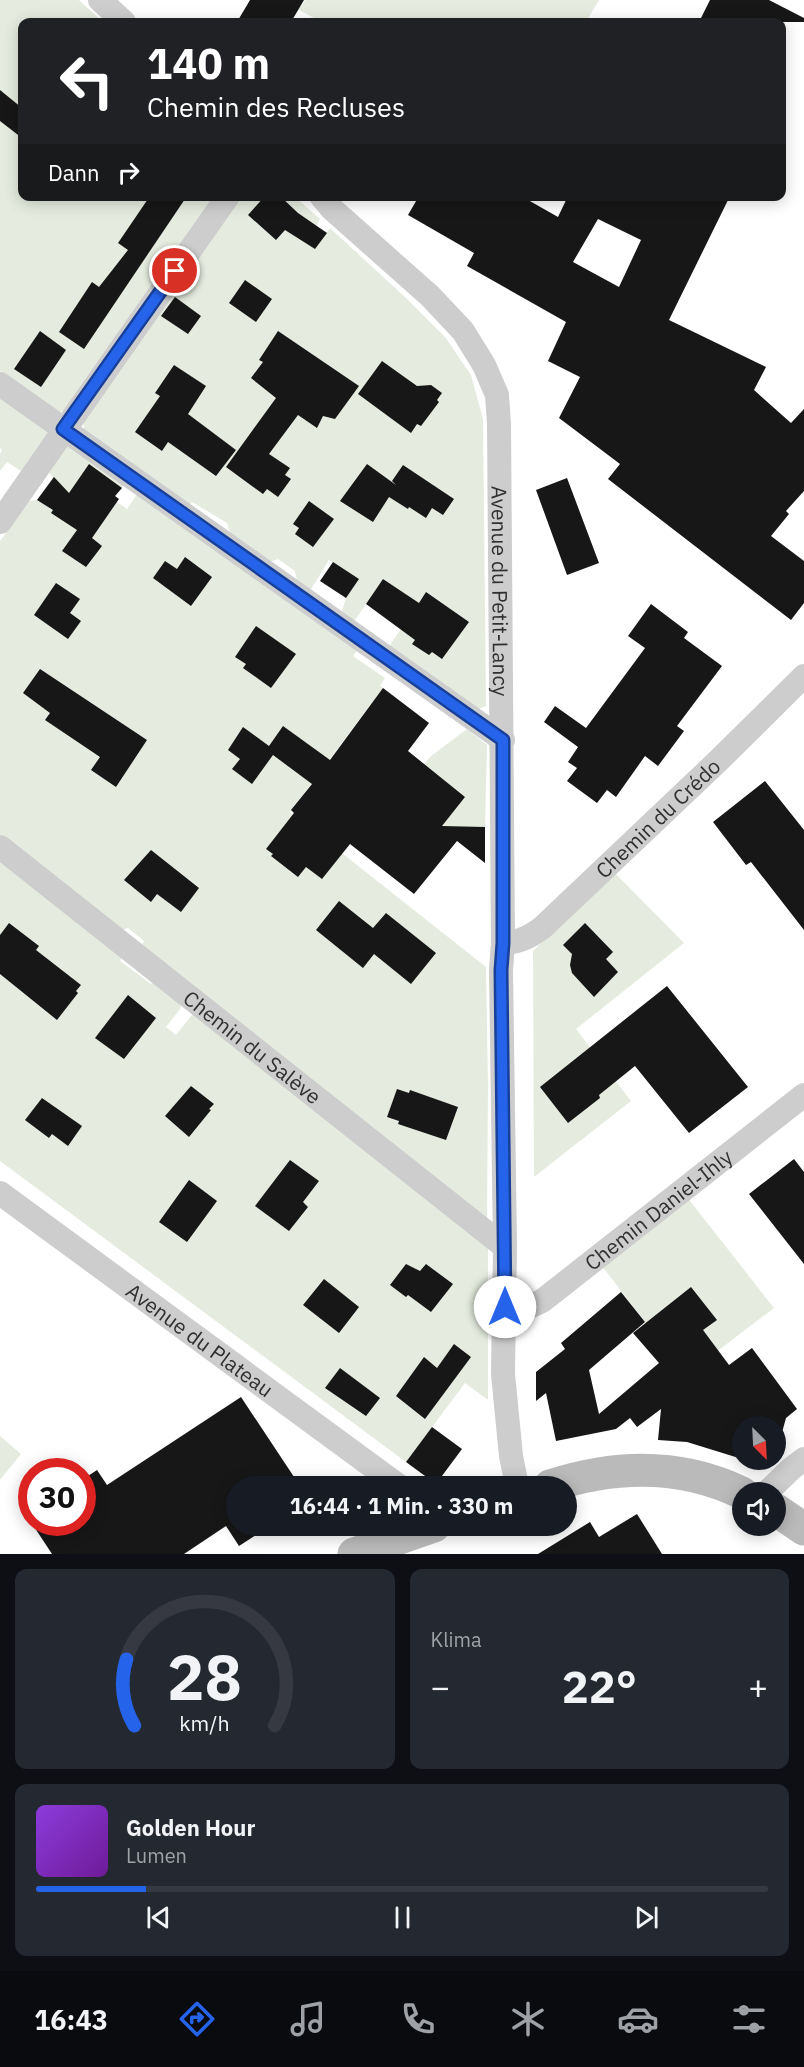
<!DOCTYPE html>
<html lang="de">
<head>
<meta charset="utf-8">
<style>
  :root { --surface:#171b24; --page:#242831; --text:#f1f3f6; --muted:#9ea1a6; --line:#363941; --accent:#2563eb }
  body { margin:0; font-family:"IBM Plex Sans",sans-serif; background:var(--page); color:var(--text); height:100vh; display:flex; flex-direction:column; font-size:22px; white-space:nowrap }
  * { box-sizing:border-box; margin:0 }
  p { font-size:20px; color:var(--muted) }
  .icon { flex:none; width:33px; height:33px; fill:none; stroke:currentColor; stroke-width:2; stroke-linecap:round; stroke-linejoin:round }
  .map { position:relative; height:1554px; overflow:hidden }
  .sheet { display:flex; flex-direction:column; gap:15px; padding:15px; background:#0d0f14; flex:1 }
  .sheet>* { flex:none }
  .hud { position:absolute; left:18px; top:18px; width:768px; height:183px; border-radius:12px; box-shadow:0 3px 15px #0003; background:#202124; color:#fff; overflow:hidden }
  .needle { width:39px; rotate:156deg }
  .fabs { position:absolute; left:732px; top:1416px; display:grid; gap:12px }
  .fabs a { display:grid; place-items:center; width:54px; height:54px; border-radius:50%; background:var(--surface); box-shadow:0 3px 15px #0003; font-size:30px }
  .speed { position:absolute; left:18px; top:1458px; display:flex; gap:12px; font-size:30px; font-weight:700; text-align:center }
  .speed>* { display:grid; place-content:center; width:78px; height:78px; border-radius:50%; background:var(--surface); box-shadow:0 3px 15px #0003; line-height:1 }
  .speed .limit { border:9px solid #d22; background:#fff; color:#111 }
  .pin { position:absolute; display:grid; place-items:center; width:51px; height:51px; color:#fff; margin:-26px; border:3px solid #fff; border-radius:50%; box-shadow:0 2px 6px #0007 }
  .me { position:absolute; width:66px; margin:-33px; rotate:0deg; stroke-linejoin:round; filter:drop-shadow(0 0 4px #0008) }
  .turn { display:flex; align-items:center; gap:21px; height:126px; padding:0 30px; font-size:27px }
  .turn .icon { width:78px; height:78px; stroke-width:2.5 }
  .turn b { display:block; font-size:42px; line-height:51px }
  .then { display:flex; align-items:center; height:57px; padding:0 30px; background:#0003; gap:12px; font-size:22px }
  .big { font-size:45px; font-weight:800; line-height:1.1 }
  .sheet .widget { flex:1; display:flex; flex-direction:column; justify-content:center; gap:9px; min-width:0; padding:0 21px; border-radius:12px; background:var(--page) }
  .sheet .dial { align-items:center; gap:0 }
  .dial svg { height:156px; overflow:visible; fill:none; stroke:var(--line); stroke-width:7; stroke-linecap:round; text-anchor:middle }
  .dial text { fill:var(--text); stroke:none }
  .song { display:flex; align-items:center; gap:18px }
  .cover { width:72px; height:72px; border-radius:9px; background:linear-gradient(135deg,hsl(270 70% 55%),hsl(280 70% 35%)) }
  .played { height:6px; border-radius:3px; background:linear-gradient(90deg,var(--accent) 15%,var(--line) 15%) }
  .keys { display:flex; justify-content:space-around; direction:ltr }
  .heat { display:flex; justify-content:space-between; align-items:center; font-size:33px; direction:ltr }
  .sheet .tiles { flex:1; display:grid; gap:15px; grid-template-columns:1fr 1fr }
  .widget:last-child { grid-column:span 2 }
  .trip { position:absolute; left:226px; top:1476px; width:351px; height:60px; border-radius:30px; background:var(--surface); box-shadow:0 3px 15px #0003; font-weight:800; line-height:60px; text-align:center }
  .tab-bar { display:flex; height:96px; justify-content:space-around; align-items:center; background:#090b0e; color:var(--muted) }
  .tab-bar .icon { width:42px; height:42px }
  .tab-bar .active { color:var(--accent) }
  .tab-bar b { font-size:27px; color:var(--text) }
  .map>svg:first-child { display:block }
  .green { fill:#e5ecdf }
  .building { fill:#171717; fill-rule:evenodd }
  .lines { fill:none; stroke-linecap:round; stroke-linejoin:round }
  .street { stroke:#cdcdcd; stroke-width:24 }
  .secondary { stroke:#bababa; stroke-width:33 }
  .route-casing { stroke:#184099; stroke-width:15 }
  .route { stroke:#2563eb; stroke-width:10 }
  .labels { text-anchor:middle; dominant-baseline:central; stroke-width:6; stroke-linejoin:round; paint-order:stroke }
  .street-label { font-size:21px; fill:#303030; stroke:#fff }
</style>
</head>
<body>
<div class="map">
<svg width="804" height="1554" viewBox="0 0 804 1554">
  <rect width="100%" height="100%" fill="#fff"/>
  <!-- green -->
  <path class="green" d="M0,0H79L103,22H22V196L213,197L65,411L58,412L0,371Z
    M305,0H599L586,22H322L295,8L297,5L301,6Z
    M238,197H295L320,219L316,226L327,232L330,228L406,298L445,337L471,375L483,419L486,706L476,710L388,648L401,629L410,597L383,579L353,623L341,614L346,598L358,580L329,560L310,591L297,581L295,571L278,559L270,562L230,533L227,523L192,502L189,506L84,431L83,420Z
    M0,391L48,425L49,434L24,473L7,462L0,471V454L2,450L0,448Z
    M75,444L126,481L116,496L117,502L127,509L140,490L359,648L353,656L385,678L380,686L383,688L290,812L486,967L488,1086L487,1222L140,947L144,941L128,928L119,931L0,835V541L29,501L37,500L53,477L48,472L66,446Z
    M467,729L487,745L485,827L453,838L400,793L431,756Z
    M0,857L124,954L120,961L151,984L155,980L179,998L181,1008L166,1027L176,1035L195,1011L488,1244V1400L465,1383L406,1462L0,1161Z
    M613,871L684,943L576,1029L631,1101L534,1177L533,951Z
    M687,1197L774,1308L686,1375L602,1266Z
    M0,1436L21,1454L0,1480Z"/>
  <!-- building -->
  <path class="building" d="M250,0H304L291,22H237Z
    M710,0H769L804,18V22H699Z
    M0,90L22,108V138L0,121Z
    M150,196H187L84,349L59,332L92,282L99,287L128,250L118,243Z
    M265,196H280L298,213L327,233L315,249L285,230L276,240L248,215Z
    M419,196H521L558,217L568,196H730L669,320L766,367L754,390L791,423L804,409V491L786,511L789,514L771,536L804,561V603L791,620L608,479L620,464L559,418L580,377L548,361L566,322L467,266L474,253L408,215ZM598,219L641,240L619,287L573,262Z
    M245,280L272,299L256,322L229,303Z
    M175,297L201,316L188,334L161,316Z
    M40,331L66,350L41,387L14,369Z
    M278,331L359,386L335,419L323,416L317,428L298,415L269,454L290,468L285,475L291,479L278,497L267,489L263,494L226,467L276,398L251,378L263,362L259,360Z
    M382,361L417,386L431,385L442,393L437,400L439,402L421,426L417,424L411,433L358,394Z
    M174,365L206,386L188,414L236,450L216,476L168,442L162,451L135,432L160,396L155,393Z
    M89,464L122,488L115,496L119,499L92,538L102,546L86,567L62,551L77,530L51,513L53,510L37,500L54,477L69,493Z
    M367,464L396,485L392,481L403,465L454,499L443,515L432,508L426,518L409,507L408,509L389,497L373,522L340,501Z
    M567,478L599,563L567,575L536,490Z
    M309,501L334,519L313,547L295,534L299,528L293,524Z
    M185,557L212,577L191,606L153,578L165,561L177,569Z
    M333,562L359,579L346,598L320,581Z
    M383,579L419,603L426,592L469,622L442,659L432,652L429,655L412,644L415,640L366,604Z
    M56,583L80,599L70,613L81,621L68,639L34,615Z
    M651,604L688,632L684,638L722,666L677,726L684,731L658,766L645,756L616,797L607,790L597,803L567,781L577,768L568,762L578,747L544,722L555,706L586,728L645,648L628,636Z
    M256,626L296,654L271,688L243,668L246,664L235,657Z
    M40,669L147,740L116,787L91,770L100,757L45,720L50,713L23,693Z
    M383,688L429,723L408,751L465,797L442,826L485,827V863L457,841L414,894L350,844L322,879L306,867L298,877L271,856L273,854L266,849L294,813L291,810L312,784L273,755L252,784L232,769L240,759L228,750L243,727L269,746L283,726L330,760Z
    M765,781L804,830V930L751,862L746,865L713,822Z
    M151,850L199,888L181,912L157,894L151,902L124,880Z
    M339,901L373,928L386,913L436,953L411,984L374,954L363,968L316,930Z
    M9,923L39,946L36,950L81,985L76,991L78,993L57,1020L0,974V935Z
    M585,923L613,952L606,959L618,972L594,997L572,973L570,965L572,954L563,945Z
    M667,986L748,1087L689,1133L635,1066L599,1095L600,1098L568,1123L540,1087Z
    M128,995L156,1018L124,1059L95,1038Z
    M191,1086L214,1104L209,1109L211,1110L189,1137L165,1116Z
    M397,1089L409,1093L410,1090L458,1107L446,1140L398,1124L399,1121L387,1117Z
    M42,1098L82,1126L68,1146L52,1134L49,1138L25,1120Z
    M794,1159L804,1172V1264L749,1194Z
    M290,1160L319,1181L303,1202L308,1207L289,1231L255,1206Z
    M189,1180L217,1201L187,1242L159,1222Z
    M406,1264L420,1271L426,1264L453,1284L431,1312L408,1295L406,1297L390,1285Z
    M324,1279L359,1307L339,1333L303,1305Z
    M691,1287L717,1320L703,1330L729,1365L752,1348L797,1409L786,1418L776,1454V1426H742V1459L687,1442L658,1440L661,1409L637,1427L630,1418L616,1429L556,1441L546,1393L536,1401V1372L565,1349L561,1343L621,1292L645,1322L589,1370L599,1414L659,1363L633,1333Z
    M454,1344L471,1357L425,1419L396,1396L424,1357L437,1368Z
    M340,1368L380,1398L366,1416L325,1388Z
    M241,1397L300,1486H237V1526H270L239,1546L226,1526L184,1554H52L31,1522H82V1480L97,1470L107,1485Z
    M432,1427L462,1449L436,1484L406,1462Z
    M637,1514L662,1554H538L590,1522L599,1537Z"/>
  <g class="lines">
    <!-- street -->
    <g class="street">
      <path d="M100,0L124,22"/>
      <path id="s1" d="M321,196L332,209L430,296L463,331L484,365L497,395L499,424L503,943L501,970L505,1247L503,1374L511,1456L517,1486"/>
      <path d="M0,384L503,740"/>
      <path d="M0,522L228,196"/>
      <path id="s2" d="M0,847L505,1247"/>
      <path id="s3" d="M503,943C520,942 530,937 543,927L718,761L804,676"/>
      <path id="s4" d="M0,1193L399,1486"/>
      <path id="s5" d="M505,1307L531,1306L542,1301L804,1095"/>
      <path d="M767,1492L792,1468L804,1459"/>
    </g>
    <!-- secondary -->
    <path class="secondary" d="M550,1486C614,1465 680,1463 742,1493
      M776,1510L804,1529
      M354,1554L434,1526"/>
  </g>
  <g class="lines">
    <defs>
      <path id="route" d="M175,271L63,429L503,740V943L501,970L505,1307"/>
    </defs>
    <!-- route casing -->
    <use href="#route" class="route-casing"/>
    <!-- route -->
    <use href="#route" class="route"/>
  </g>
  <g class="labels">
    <!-- street labels -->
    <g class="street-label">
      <text stroke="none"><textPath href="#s1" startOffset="465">Avenue du Petit-Lancy</textPath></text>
      <text stroke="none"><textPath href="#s3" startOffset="202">Chemin du Crédo</textPath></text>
      <text stroke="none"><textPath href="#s2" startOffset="322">Chemin du Salève</textPath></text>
      <text stroke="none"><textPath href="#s5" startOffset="186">Chemin Daniel-Ihly</textPath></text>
      <text stroke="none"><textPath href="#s4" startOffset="248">Avenue du Plateau</textPath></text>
    </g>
  </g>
</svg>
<div class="fabs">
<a><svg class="needle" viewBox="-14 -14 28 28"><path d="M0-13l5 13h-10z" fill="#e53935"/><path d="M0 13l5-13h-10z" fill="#9ea1a6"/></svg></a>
<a><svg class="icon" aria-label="sound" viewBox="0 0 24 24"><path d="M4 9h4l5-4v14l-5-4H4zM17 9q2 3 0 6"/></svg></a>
</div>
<div class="speed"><div class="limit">30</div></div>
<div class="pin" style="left:175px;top:271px;background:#d93025"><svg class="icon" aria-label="arrive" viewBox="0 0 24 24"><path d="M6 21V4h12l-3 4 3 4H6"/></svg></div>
<svg class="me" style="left:505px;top:1307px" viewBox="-20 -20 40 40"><circle r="19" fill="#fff"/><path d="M0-13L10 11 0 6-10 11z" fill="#2563eb"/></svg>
<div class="trip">16:44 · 1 Min. · 330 m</div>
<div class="hud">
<div class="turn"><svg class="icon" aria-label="left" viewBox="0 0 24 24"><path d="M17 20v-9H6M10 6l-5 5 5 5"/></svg><div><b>140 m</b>Chemin des Recluses</div></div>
<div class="then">Dann<svg class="icon" aria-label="right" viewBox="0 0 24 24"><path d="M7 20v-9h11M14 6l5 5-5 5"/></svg></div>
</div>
</div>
<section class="sheet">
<div class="tiles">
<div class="widget dial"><svg viewBox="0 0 100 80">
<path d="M14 69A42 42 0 1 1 86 69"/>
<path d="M14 69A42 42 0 0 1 10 35" stroke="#2563eb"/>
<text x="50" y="56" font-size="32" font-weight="700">28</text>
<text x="50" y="72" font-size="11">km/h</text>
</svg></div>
<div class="widget"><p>Klima</p>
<div class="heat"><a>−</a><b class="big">22°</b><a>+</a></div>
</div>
<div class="widget">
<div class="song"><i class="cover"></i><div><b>Golden Hour</b><p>Lumen</p></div></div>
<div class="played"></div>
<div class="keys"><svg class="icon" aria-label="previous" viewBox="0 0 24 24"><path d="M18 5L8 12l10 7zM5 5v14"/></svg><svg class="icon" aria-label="pause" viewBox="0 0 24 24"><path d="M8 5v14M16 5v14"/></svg><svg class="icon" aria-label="next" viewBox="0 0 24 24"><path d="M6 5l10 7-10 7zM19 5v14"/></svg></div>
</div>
</div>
</section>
<nav class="tab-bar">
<b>16:43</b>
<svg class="icon active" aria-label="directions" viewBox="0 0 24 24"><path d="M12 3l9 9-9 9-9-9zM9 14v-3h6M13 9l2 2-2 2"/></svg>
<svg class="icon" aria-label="music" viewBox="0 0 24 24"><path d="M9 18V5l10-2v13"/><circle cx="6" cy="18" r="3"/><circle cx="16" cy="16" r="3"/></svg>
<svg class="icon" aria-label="phone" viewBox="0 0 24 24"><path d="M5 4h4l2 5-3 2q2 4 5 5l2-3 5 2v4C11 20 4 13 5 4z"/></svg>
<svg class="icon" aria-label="climate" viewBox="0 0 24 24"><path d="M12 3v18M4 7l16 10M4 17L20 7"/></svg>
<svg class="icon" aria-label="car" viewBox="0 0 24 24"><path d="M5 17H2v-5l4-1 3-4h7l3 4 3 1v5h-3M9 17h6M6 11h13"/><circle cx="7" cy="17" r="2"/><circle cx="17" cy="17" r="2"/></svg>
<svg class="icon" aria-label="filters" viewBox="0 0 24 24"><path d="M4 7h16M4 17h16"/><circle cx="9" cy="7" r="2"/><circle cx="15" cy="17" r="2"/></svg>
</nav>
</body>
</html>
